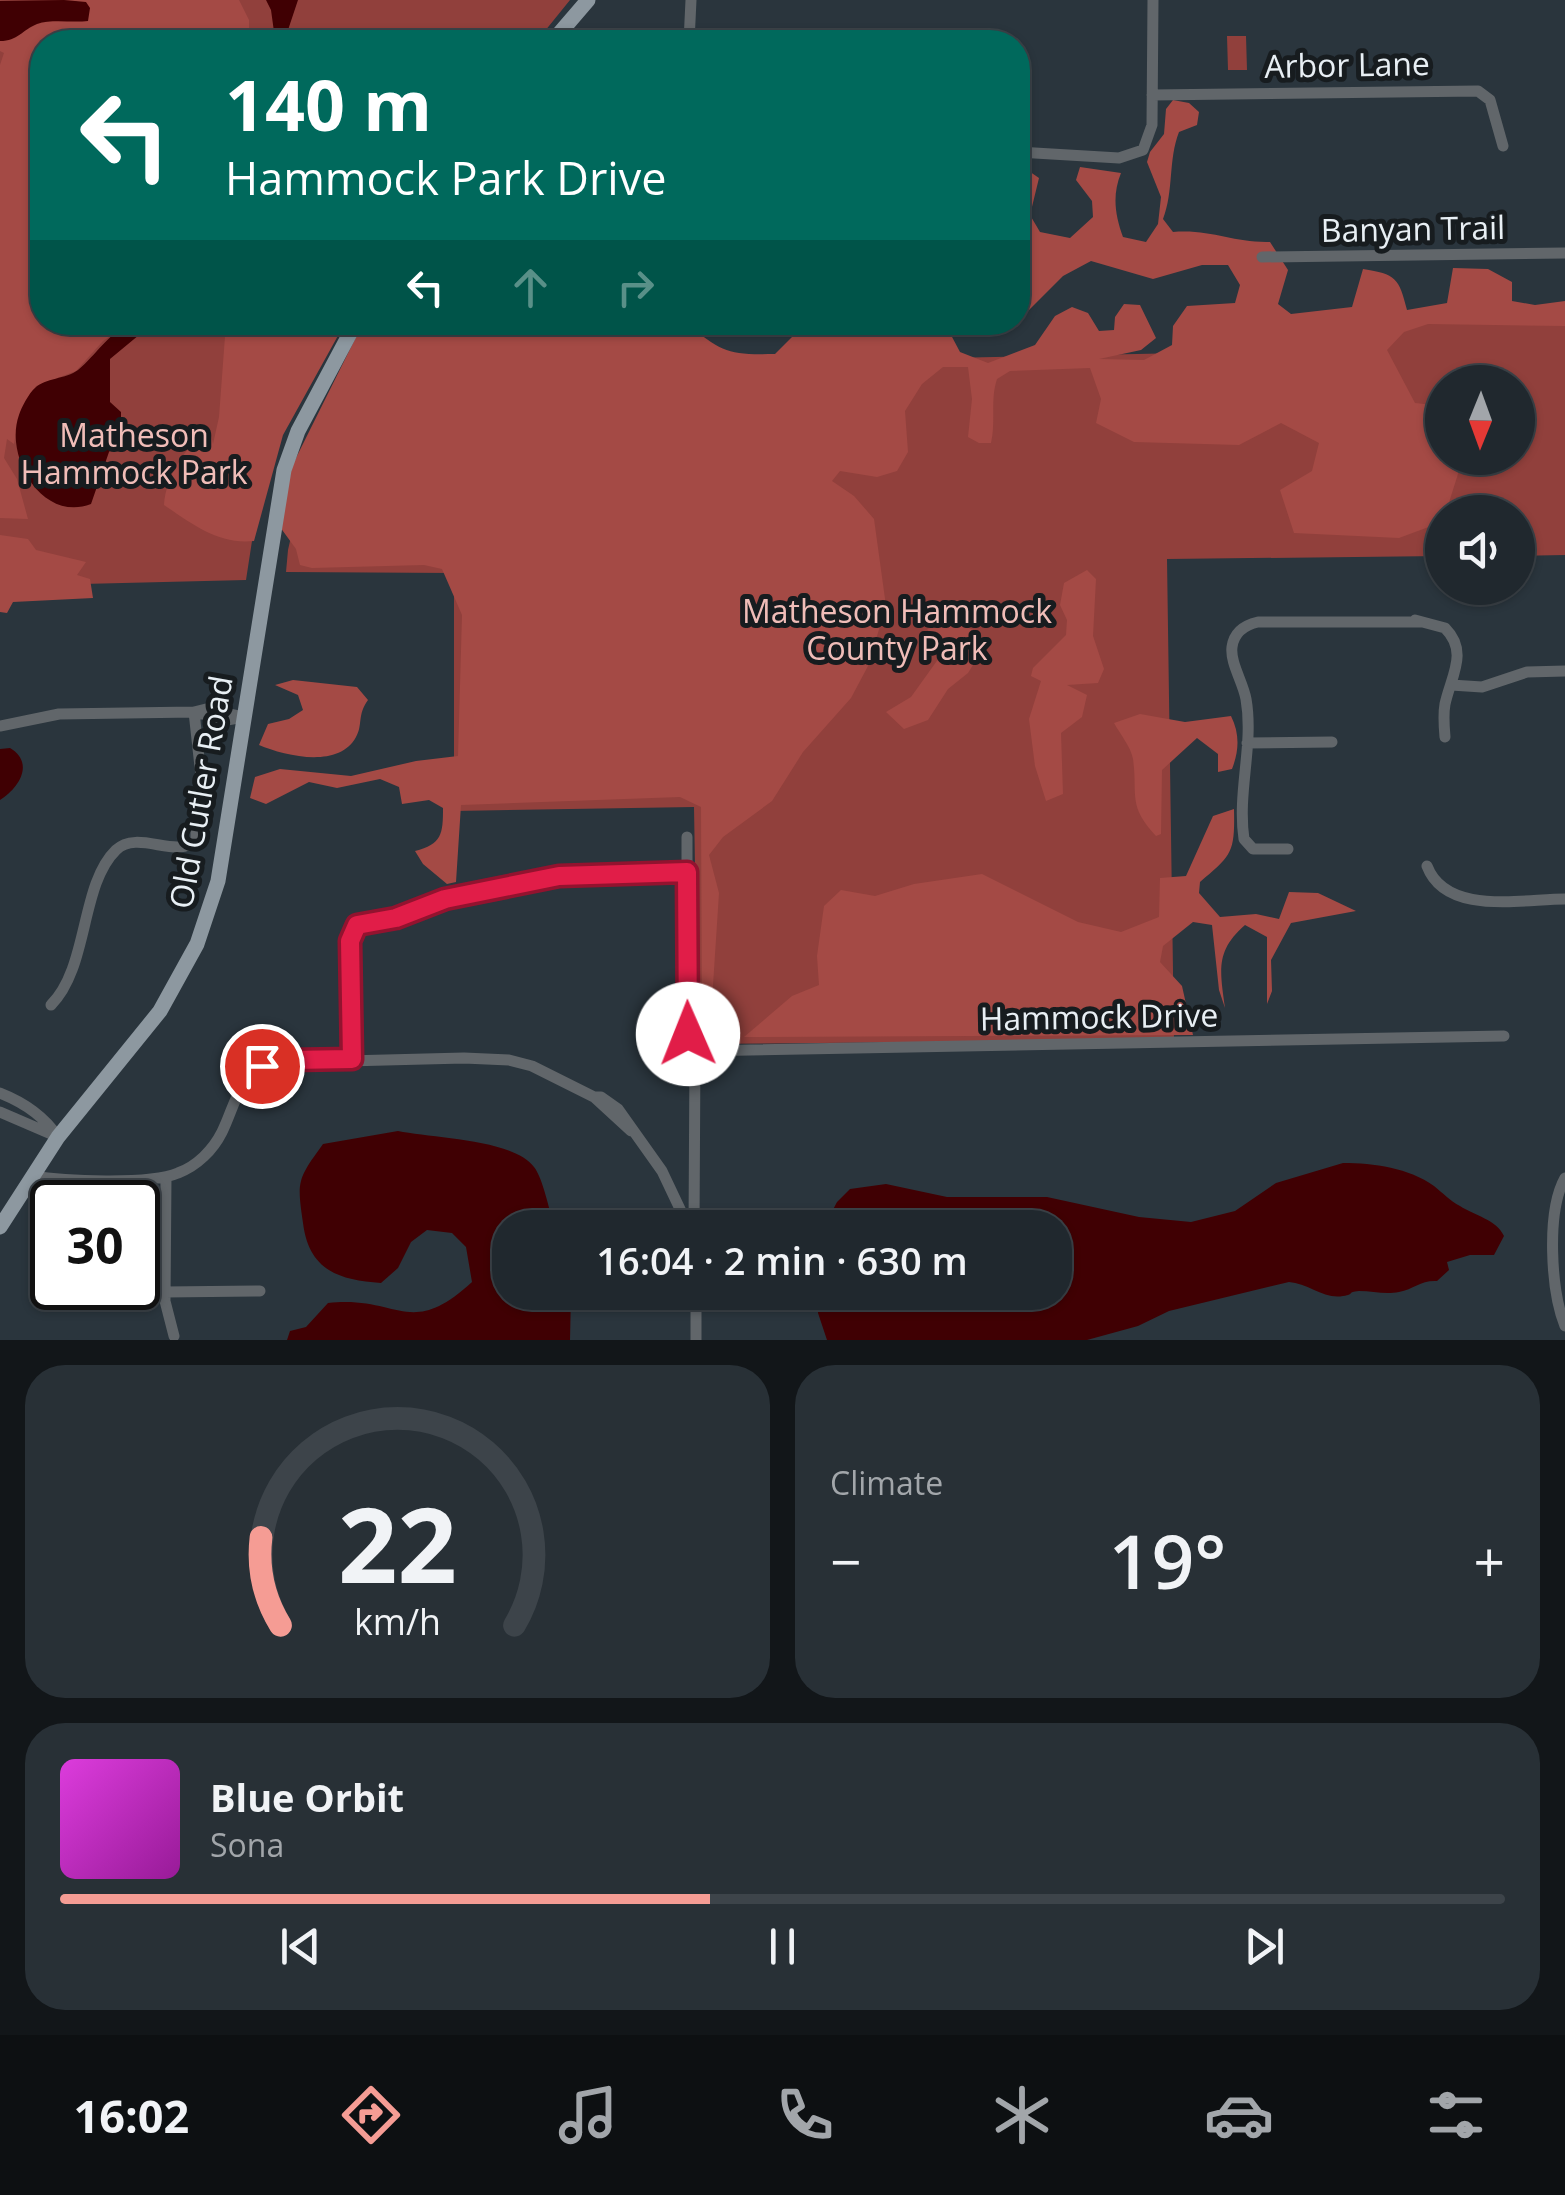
<!DOCTYPE html>
<html lang="en">
<head>
<meta charset="utf-8">
<style>
  :root { --surface:#20282e; --page:#283036; --text:#f1f3f6; --muted:#a2a6aa; --line:#3d444a; --accent:#f59c94 }
  body { margin:0; font-family:"Open Sans",sans-serif; background:var(--page); color:var(--text); height:100vh; display:flex; flex-direction:column; font-size:38px; white-space:nowrap }
  * { box-sizing:border-box; margin:0 }
  p { font-size:32px; color:var(--muted) }
  .icon { flex:none; width:55px; height:55px; fill:none; stroke:currentColor; stroke-width:2; stroke-linecap:round; stroke-linejoin:round }
  .map { position:relative; height:1340px; overflow:hidden }
  .details { display:flex; flex-direction:column; gap:25px; padding:25px; background:#121619; flex:1 }
  .details>* { flex:none }
  .hud { position:absolute; left:30px; top:30px; width:1000px; height:305px; border-radius:40px; box-shadow:0 2px 8px #0004,0 0 0 2px var(--line); background:#00695c; color:#fff; overflow:hidden }
  .needle { width:65px; rotate:181deg }
  .tools { position:absolute; left:1425px; top:365px; display:grid; gap:20px }
  .tools a { display:grid; place-items:center; width:110px; height:110px; border-radius:50%; background:var(--surface); box-shadow:0 2px 8px #0004,0 0 0 2px var(--line); font-size:50px }
  .speed { position:absolute; left:30px; top:1180px; display:flex; gap:20px; font-size:50px; font-weight:700; text-align:center }
  .speed>* { display:grid; place-content:center; width:130px; height:130px; border-radius:50%; background:var(--surface); box-shadow:0 2px 8px #0004,0 0 0 2px var(--line); line-height:1 }
  .speed .limit { border:5px solid #111; border-radius:15px; background:#fff; color:#111 }
  .pin { position:absolute; display:grid; place-items:center; width:85px; height:85px; color:#fff; margin:-42px; border:5px solid #fff; border-radius:50%; box-shadow:0 2px 10px #0007 }
  .me { position:absolute; width:110px; margin:-55px; rotate:359deg; stroke-linejoin:round; filter:drop-shadow(0 0 8px #0008) }
  .turn { display:flex; align-items:center; gap:35px; height:210px; padding:0 30px; font-size:45px }
  .turn .icon { width:130px; height:130px; stroke-width:2.5 }
  .turn b { display:block; font-size:70px; line-height:85px }
  .lanes { display:flex; align-items:center; height:95px; padding:0 30px; background:#0003; justify-content:center; gap:50px; direction:ltr }
  .lanes .off { opacity:.35 }
  .big { font-size:75px; font-weight:600; line-height:1.1 }
  .details .tile { flex:1; display:flex; flex-direction:column; justify-content:center; gap:15px; min-width:0; padding:0 35px; border-radius:40px; background:var(--page) }
  .details .dial { align-items:center; gap:0 }
  .dial svg { height:260px; overflow:visible; fill:none; stroke:var(--line); stroke-width:7; stroke-linecap:round; text-anchor:middle }
  .dial text { fill:var(--text); stroke:none }
  .song { display:flex; align-items:center; gap:30px }
  .cover { width:120px; height:120px; border-radius:15px; background:linear-gradient(135deg,hsl(300 70% 55%),hsl(300 70% 35%)) }
  .played { height:10px; border-radius:5px; background:linear-gradient(90deg,var(--accent) 45%,var(--line) 45%) }
  .keys { display:flex; justify-content:space-around; direction:ltr }
  .heat { display:flex; justify-content:space-between; align-items:center; font-size:55px; direction:ltr }
  .details .tiles { flex:1; display:grid; gap:25px; grid-template-columns:1fr 1fr }
  .tile:last-child { grid-column:span 2 }
  .trip { position:absolute; left:492px; top:1210px; width:580px; height:100px; border-radius:40px; background:var(--surface); box-shadow:0 2px 8px #0004,0 0 0 2px var(--line); font-weight:600; line-height:100px; text-align:center }
  .tabs { display:flex; height:160px; justify-content:space-around; align-items:center; background:#0d1012; color:var(--muted) }
  .tabs .icon { width:70px; height:70px }
  .tabs .active { color:var(--accent) }
  .tabs b { font-size:45px; color:var(--text) }
  .map>svg:first-child { display:block }
  .green { fill:#91403c; fill-rule:evenodd }
  .forest { fill:#a44a45 }
  .water { fill:#400003 }
  .lines { fill:none; stroke-linecap:round; stroke-linejoin:round }
  .minor { stroke:#61666a; stroke-width:11 }
  .major { stroke:#8d98a0; stroke-width:15 }
  .route-casing { stroke:#92132f; stroke-width:25 }
  .route { stroke:#e11d48; stroke-width:18 }
  .labels { text-anchor:middle; dominant-baseline:central; stroke-width:10; stroke-linejoin:round; paint-order:stroke }
  .street-label { font-size:32px; fill:#e8eff4; stroke:#171c1f }
  .park-label { font-size:32px; fill:#f0bdb8; stroke:#171c1f }
</style>
</head>
<body>
<div class="map">
<svg width="1565" height="1340" viewBox="0 0 1565 1340">
  <rect width="100%" height="100%" fill="#2a353d"/>
  <!-- green -->
  <path class="green" d="M0,0H570L536,42H42V322L343,323L272,450L254,528L246,580L0,586Z
    M1227,36H1246L1247,70H1228Z
    M1234,316H1565V555L1518,556V512H1442V556L1167,559L1174,1040L698,1044L694,807L454,811V573L286,572L288,550L300,497L614,365L1233,352ZM1442,382H1518V458H1442Z"/>
  <!-- forest -->
  <path class="forest" d="M50,0H239L249,20V42H42V322L130,323L103,341L76,371L36,386L19,415L14,444L7,439L4,458L17,479L28,519L0,518V65L4,53L0,51V41C18,40 22,30 37,24C51,19 72,22 88,21L77,1Z
    M1173,100L1189,103L1199,112L1197,125L1179,132C1168,160 1174,191 1163,219L1173,232C1212,229 1233,243 1270,242L1288,270L1278,304L1291,314L1352,307L1363,269C1396,274 1399,278 1407,310L1447,303L1453,268L1488,269L1512,282V301L1535,305L1565,301V326L1428,324L1404,332L1387,350L1415,403L1442,406V458H1463L1446,512H1442V522L1399,538L1294,533L1280,490L1312,471L1319,443L1281,423L1239,445L1134,442L1096,423L1101,399L1090,368L1010,371L997,379C990,400 996,421 991,443H979L968,437L972,399L968,367H943L922,384L905,411L908,452L897,471L877,477L840,471L832,481L854,496L874,519L886,606L868,666L851,698L803,752L772,801L723,837L709,855L719,893L711,1016L702,1023L701,807L680,797L461,805L456,882L447,884L423,864L415,851C442,844 443,834 443,808L429,800L402,804L399,787L380,779L337,788L309,782L266,804L250,798L255,777L280,769L351,776L416,761L458,756L462,615L442,569L424,565L312,568L300,565L296,549L280,527L292,466L363,323H686C723,353 728,355 775,354L796,333L798,323H956L951,335L960,352L988,363L1035,345L1055,316L1072,307L1088,313L1099,331L1114,330L1115,317L1124,304L1140,305L1156,338L1141,350L1099,359L1144,360L1172,345L1173,326L1187,306L1235,303L1240,285L1228,265H1202L1153,279L1091,261L1063,276L1021,318L1018,317V250L1021,246L1018,230V168L1023,167L1039,178L1030,215L1040,232L1070,238L1093,217L1092,201L1076,180L1080,167L1121,173C1112,195 1115,215 1123,237L1146,242L1158,224L1161,197L1147,162L1150,152L1164,134L1166,109Z
    M226,323H345L283,435L254,541C219,545 192,524 164,505C166,476 185,446 210,430L213,444L219,417Z
    M0,535L28,539L36,550L86,562L77,575L90,579L93,598L13,602L7,613L0,612Z
    M1087,570L1096,579L1093,636L1104,669L1098,683L1067,685L1087,695L1082,717L1061,733L1063,794L1046,801L1035,766L1029,719L1041,681L1031,676L1033,668L1066,635L1067,620L1060,605L1064,583Z
    M953,621L978,632V657L968,673L948,689L928,720L904,729L886,712L911,697L944,651L927,629Z
    M293,680L357,687L368,700C357,715 363,725 356,737C339,769 285,756 259,745L268,724L289,719L303,710L298,695L275,685Z
    M1140,714L1185,722L1231,716C1240,734 1239,751 1232,769L1218,772V754L1197,738L1162,770L1161,834L1156,836C1127,805 1138,795 1133,759C1131,747 1120,734 1114,723Z
    M1234,809C1235,853 1232,855 1200,882L1199,893L1220,917L1256,914L1279,919L1289,892L1318,893L1356,911L1291,923L1271,960L1272,991L1267,1004V937L1245,925C1215,951 1220,971 1225,1008L1219,990L1212,925L1193,922L1163,946L1160,962L1182,986L1193,1035L744,1037L792,996L819,985L817,956L824,906L841,890L875,896L914,884L982,874L1078,922L1121,932L1159,917L1160,878L1186,876L1213,816Z"/>
  <!-- water -->
  <path class="water" d="M64,0L86,2L90,8L88,21C72,23 51,19 37,24C22,30 18,41 0,41V1Z
    M266,0H298L287,33L275,39L271,10Z
    M130,323H149L145,330L110,359V402L121,412V436L109,452L91,504C42,523 4,456 19,415C21,408 29,393 35,388C45,378 66,379 78,370C97,354 107,335 130,323Z
    M10,748C35,763 19,788 0,800V749Z
    M398,1131C431,1138 514,1139 534,1167C543,1178 550,1213 554,1227L510,1228V1292L571,1293L570,1340H287L290,1331L306,1327L328,1303C399,1295 409,1340 472,1282L466,1247L452,1233L427,1230L411,1242L398,1268L381,1283C338,1280 309,1270 303,1223C297,1181 297,1180 323,1144Z
    M1343,1163C1374,1163 1409,1168 1434,1186C1443,1193 1450,1201 1460,1206C1474,1215 1497,1220 1504,1236L1494,1255H1470L1447,1262L1449,1270L1437,1281C1421,1280 1414,1289 1399,1292C1385,1295 1373,1291 1359,1291C1346,1292 1356,1294 1343,1296C1325,1300 1308,1283 1289,1282L1169,1311L1138,1326L1087,1340H827L818,1313V1293L1055,1292V1228L824,1227L837,1202L850,1189L886,1184L947,1197H1047L1139,1217L1191,1222L1235,1211L1276,1183Z"/>
  <g class="lines">
    <!-- minor -->
    <path class="minor" d="M689,42L691,0
      M1152,95L1478,91L1490,100L1503,146
      M1018,152L1119,158L1143,150L1152,125L1153,0
      M1262,257L1565,253
      M1415,620L1445,628C1469,652 1451,676 1445,704C1443,715 1444,726 1445,737
      M1451,685L1482,687L1527,672L1565,671
      M194,712L227,720L238,718
      M0,726L59,714L194,712L206,709L243,717
      M1247,743L1332,742
      M687,837V1031L695,1051L694,1228
      M1288,849H1253L1244,839C1237,792 1254,745 1246,699C1243,682 1230,663 1232,647C1234,632 1245,625 1258,622H1419
      M1427,866C1446,916 1522,899 1565,899
      M51,1005C89,967 80,885 116,850C138,829 177,860 196,840V813L202,785L194,712
      M695,1051L1504,1036
      M352,1059L350,941L357,925L396,918L445,899L559,875L687,872
      M0,1093C23,1102 44,1116 58,1137
      M594,1097L631,1131
      M0,1112L58,1137
      M32,1176C63,1181 150,1185 178,1173C197,1166 213,1150 222,1132C235,1106 238,1076 268,1063L464,1058L509,1060L532,1066L594,1097H601L618,1109L662,1171L689,1228
      M166,1177L165,1301L174,1336
      M1565,1178C1546,1212 1551,1291 1565,1326
      M165,1292L260,1291
      M696,1292V1340"/>
    <!-- major -->
    <path class="major" d="M552,42L588,0
      M0,1227L58,1137L160,1011L197,944L218,881L284,470L298,431L356,322"/>
  </g>
  <g class="lines">
    <defs>
      <path id="route" d="M262,1066L290,1060L352,1059L350,941L357,925L396,918L445,899L559,876L687,872L688,1034"/>
    </defs>
    <!-- route casing -->
    <use href="#route" class="route-casing"/>
    <!-- route -->
    <use href="#route" class="route"/>
  </g>
  <g class="labels">
    <!-- street labels -->
    <g class="street-label">
      <text transform="translate(1347 64) rotate(-1)">Arbor Lane</text>
      <text transform="translate(1413 228) rotate(-1)">Banyan Trail</text>
      <text transform="translate(200 792) rotate(-80)">Old Cutler Road</text>
      <text transform="translate(1099 1016) rotate(-1)">Hammock Drive</text>
    </g>
    <!-- park labels -->
    <g class="park-label">
      <text x="134" y="434">Matheson<tspan x="134" dy="37">Hammock Park</tspan></text>
      <text x="897" y="610">Matheson Hammock<tspan x="897" dy="37">County Park</tspan></text>
    </g>
  </g>
</svg>
<div class="tools">
<a><svg class="needle" viewBox="-14 -14 28 28"><path d="M0-13l5 13h-10z" fill="#e53935"/><path d="M0 13l5-13h-10z" fill="#a2a6aa"/></svg></a>
<a><svg class="icon" aria-label="sound" viewBox="0 0 24 24"><path d="M4 9h4l5-4v14l-5-4H4zM17 9q2 3 0 6"/></svg></a>
</div>
<div class="speed"><div class="limit">30</div></div>
<div class="pin" style="left:262px;top:1066px;background:#d93025"><svg class="icon" aria-label="arrive" viewBox="0 0 24 24"><path d="M6 21V4h12l-3 4 3 4H6"/></svg></div>
<svg class="me" style="left:688px;top:1034px" viewBox="-20 -20 40 40"><circle r="19" fill="#fff"/><path d="M0-13L10 11 0 6-10 11z" fill="#e11d48"/></svg>
<div class="trip">16:04 · 2 min · 630 m</div>
<div class="hud">
<div class="turn"><svg class="icon" aria-label="left" viewBox="0 0 24 24"><path d="M17 20v-9H6M10 6l-5 5 5 5"/></svg><div><b>140 m</b>Hammock Park Drive</div></div>
<div class="lanes"><svg class="icon" aria-label="left" viewBox="0 0 24 24"><path d="M17 20v-9H6M10 6l-5 5 5 5"/></svg><svg class="icon off" aria-label="ahead" viewBox="0 0 24 24"><path d="M12 20V5M6 11l6-6 6 6"/></svg><svg class="icon off" aria-label="right" viewBox="0 0 24 24"><path d="M7 20v-9h11M14 6l5 5-5 5"/></svg></div>
</div>
</div>
<section class="details">
<div class="tiles">
<div class="tile dial"><svg viewBox="0 0 100 80">
<path d="M14 69A42 42 0 1 1 86 69"/>
<path d="M14 69A42 42 0 0 1 8 42" stroke="#f59c94"/>
<text x="50" y="56" font-size="32" font-weight="700">22</text>
<text x="50" y="72" font-size="11">km/h</text>
</svg></div>
<div class="tile"><p>Climate</p>
<div class="heat"><a>−</a><b class="big">19°</b><a>+</a></div>
</div>
<div class="tile">
<div class="song"><i class="cover"></i><div><b>Blue Orbit</b><p>Sona</p></div></div>
<div class="played"></div>
<div class="keys"><svg class="icon" aria-label="previous" viewBox="0 0 24 24"><path d="M18 5L8 12l10 7zM5 5v14"/></svg><svg class="icon" aria-label="pause" viewBox="0 0 24 24"><path d="M8 5v14M16 5v14"/></svg><svg class="icon" aria-label="next" viewBox="0 0 24 24"><path d="M6 5l10 7-10 7zM19 5v14"/></svg></div>
</div>
</div>
</section>
<nav class="tabs">
<b>16:02</b>
<svg class="icon active" aria-label="directions" viewBox="0 0 24 24"><path d="M12 3l9 9-9 9-9-9zM9 14v-3h6M13 9l2 2-2 2"/></svg>
<svg class="icon" aria-label="music" viewBox="0 0 24 24"><path d="M9 18V5l10-2v13"/><circle cx="6" cy="18" r="3"/><circle cx="16" cy="16" r="3"/></svg>
<svg class="icon" aria-label="phone" viewBox="0 0 24 24"><path d="M5 4h4l2 5-3 2q2 4 5 5l2-3 5 2v4C11 20 4 13 5 4z"/></svg>
<svg class="icon" aria-label="climate" viewBox="0 0 24 24"><path d="M12 3v18M4 7l16 10M4 17L20 7"/></svg>
<svg class="icon" aria-label="car" viewBox="0 0 24 24"><path d="M5 17H2v-5l4-1 3-4h7l3 4 3 1v5h-3M9 17h6M6 11h13"/><circle cx="7" cy="17" r="2"/><circle cx="17" cy="17" r="2"/></svg>
<svg class="icon" aria-label="filters" viewBox="0 0 24 24"><path d="M4 7h16M4 17h16"/><circle cx="9" cy="7" r="2"/><circle cx="15" cy="17" r="2"/></svg>
</nav>
</body>
</html>
